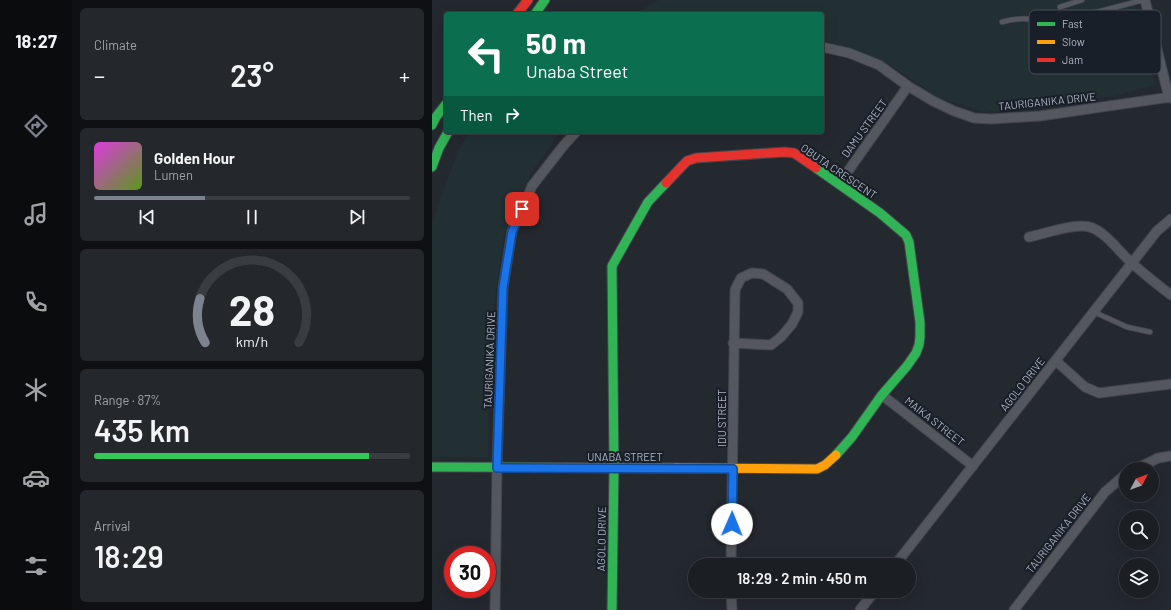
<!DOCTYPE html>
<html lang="en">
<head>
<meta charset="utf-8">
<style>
  :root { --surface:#1b1e23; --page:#24272b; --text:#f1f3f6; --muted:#a0a2a6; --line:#393c41; --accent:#7d838e }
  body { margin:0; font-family:Barlow,sans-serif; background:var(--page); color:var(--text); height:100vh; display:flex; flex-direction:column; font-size:15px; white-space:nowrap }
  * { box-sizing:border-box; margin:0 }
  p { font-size:13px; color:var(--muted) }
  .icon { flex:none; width:22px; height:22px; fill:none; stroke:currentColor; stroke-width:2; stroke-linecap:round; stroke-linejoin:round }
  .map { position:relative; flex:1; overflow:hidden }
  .details { display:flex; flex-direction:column; gap:8px; padding:8px; background:#0f1013; width:360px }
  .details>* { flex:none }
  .banner { position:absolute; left:12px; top:12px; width:380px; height:122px; border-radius:4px; box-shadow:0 4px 16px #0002,0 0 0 1px var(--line); background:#0b6e4f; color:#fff; overflow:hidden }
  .needle { width:26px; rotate:49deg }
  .controls { position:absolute; left:687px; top:462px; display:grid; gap:8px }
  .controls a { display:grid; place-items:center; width:40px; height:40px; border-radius:50%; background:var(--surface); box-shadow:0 4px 16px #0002,0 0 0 1px var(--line); font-size:20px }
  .speed { position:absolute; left:12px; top:546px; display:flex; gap:8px; font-size:20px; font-weight:700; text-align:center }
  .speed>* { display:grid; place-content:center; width:52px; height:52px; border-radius:50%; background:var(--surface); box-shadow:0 4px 16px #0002,0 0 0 1px var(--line); line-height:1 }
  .speed .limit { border:6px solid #d22; background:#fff; color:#111 }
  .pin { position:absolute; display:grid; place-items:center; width:34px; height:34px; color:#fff; margin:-17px; border-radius:8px; box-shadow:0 2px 6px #0006 }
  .me { position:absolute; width:44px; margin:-22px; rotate:1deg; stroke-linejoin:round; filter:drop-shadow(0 0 3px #0008) }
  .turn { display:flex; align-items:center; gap:14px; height:84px; padding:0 16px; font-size:18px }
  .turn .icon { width:52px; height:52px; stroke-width:2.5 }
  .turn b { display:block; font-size:28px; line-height:34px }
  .then { display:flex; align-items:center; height:38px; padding:0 16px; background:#0003; gap:8px; font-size:15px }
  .big { font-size:30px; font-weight:600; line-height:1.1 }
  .details .tile { flex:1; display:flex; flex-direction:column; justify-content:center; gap:6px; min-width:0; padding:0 14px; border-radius:6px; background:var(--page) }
  .details .dial { align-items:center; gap:0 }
  .dial svg { height:104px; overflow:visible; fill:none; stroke:var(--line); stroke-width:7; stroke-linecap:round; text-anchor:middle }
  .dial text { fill:var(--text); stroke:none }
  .song { display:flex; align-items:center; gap:12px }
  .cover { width:48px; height:48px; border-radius:6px; background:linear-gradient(135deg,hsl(300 70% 55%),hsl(90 70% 35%)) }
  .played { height:4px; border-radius:2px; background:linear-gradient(90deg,var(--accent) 35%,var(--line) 35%) }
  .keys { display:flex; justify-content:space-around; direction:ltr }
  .heat { display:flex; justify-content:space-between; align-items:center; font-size:22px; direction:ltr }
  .charge { height:6px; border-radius:3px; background:linear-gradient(90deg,#34c759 87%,var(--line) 0) }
  .trip { position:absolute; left:256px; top:558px; width:228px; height:40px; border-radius:20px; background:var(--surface); box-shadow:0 4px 16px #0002,0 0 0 1px var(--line); font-weight:600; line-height:40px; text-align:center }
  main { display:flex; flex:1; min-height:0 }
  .menu { display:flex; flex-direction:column; width:72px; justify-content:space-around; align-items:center; background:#0b0c0e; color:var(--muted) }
  .menu .icon { width:28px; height:28px }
  .menu .selected { color:var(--accent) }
  .menu b { font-size:18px; color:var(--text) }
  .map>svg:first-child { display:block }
  .green { fill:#223033 }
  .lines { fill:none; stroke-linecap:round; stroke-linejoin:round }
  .lane-casing { stroke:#41454c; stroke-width:6 }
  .street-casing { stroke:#41454c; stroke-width:11 }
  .fast-casing { stroke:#41454c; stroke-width:11 }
  .slow-casing { stroke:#41454c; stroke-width:11 }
  .jam-casing { stroke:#41454c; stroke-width:11 }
  .lane { stroke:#54575d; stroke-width:4.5 }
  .street { stroke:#54575d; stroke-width:9 }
  .fast { stroke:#30b455; stroke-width:9 }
  .slow { stroke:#ff9f0a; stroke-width:9 }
  .jam { stroke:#e5322d; stroke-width:9 }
  .route-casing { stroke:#114b97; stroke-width:10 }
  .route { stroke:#1a73e8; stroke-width:7 }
  .labels { text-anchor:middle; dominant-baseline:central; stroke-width:4; stroke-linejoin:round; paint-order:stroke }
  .street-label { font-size:11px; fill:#adb4c1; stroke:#191f28 }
  .key { fill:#191f28; stroke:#454c56; stroke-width:1 }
  .key-label { font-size:11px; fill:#adb4c1 }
</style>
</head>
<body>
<main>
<nav class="menu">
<b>18:27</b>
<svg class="icon selected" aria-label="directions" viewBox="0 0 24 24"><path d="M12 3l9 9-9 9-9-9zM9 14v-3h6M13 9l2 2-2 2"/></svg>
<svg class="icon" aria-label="music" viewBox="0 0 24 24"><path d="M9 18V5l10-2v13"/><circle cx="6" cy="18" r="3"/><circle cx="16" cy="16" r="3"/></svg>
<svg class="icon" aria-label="phone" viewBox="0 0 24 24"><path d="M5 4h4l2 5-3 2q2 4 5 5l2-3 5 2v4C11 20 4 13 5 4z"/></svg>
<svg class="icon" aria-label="climate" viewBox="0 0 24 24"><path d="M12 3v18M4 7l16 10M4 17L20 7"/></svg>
<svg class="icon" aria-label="car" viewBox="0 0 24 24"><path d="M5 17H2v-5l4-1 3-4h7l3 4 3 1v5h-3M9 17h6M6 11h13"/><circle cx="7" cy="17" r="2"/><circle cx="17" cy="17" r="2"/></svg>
<svg class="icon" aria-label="filters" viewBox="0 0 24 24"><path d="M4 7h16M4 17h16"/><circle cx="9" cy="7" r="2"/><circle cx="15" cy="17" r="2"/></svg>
</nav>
<section class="details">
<div class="tile"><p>Climate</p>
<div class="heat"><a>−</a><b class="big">23°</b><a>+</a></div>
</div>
<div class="tile">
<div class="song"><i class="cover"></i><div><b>Golden Hour</b><p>Lumen</p></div></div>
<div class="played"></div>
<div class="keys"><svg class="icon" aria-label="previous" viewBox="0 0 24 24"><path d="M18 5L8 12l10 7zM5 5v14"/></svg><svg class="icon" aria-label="pause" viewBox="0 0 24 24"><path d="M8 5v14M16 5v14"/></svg><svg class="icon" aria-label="next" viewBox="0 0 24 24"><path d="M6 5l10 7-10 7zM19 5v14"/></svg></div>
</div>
<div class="tile dial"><svg viewBox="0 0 100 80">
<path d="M14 69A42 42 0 1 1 86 69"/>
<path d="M14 69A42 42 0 0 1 10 35" stroke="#7d838e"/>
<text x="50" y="56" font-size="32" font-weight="700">28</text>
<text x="50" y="72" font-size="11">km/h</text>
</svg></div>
<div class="tile"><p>Range · 87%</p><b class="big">435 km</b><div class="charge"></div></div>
<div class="tile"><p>Arrival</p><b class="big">18:29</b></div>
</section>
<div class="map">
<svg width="739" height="610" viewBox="0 0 739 610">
  <rect width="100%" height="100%" fill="#24282f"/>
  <!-- green -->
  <path class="green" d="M227,0H702L723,85L683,96L597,109L551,112L504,96L458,65L417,48L390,41V14H200Z
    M38,132H128L99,173L71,239L56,352V457H0V222L27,148Z"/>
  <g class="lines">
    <defs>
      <path id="lane" d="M628,7L650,0
        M570,22C578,20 587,18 596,19C604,21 611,24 619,24L711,0
        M662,312L695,327L718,332"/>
      <path id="street" d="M713,0L737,98
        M390,47L417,53L447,65L476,86L501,101L522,111L542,118L559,119L608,116L739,97
        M407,184L476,86
        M597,237C612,234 636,225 651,226C671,226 687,253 701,264C713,275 726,285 739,295
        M624,361L653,387L667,393L739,384
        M450,395L541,466
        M704,469L726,458L739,456
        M299,565L303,290L309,278L320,273L331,274L355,289L366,303V312L360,324L349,337L339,345L301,343
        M463,565L725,231L739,219
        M299,591L300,610
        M63,610L65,467L71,288L80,231L100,186L132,145L144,132
        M428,610L443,591
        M582,610L673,492L694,474"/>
      <path id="fast" d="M103,14L113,0
        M0,125L4,117L14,104
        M0,167L7,148L16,132
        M384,168L448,213L474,235L477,242L488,322V337L487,345L484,353L475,366L449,396L420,437L404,455
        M0,467L244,468
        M180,610L182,468L180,266L216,202L234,183"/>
      <path id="slow" d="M244,468L385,469L393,465L404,455"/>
      <path id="jam" d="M85,14L96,0
        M234,183L255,161L264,158L352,152L362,153L384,168"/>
    </defs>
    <!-- lane casing -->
    <use href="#lane" class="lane-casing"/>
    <!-- street casing -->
    <use href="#street" class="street-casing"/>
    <!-- fast casing -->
    <use href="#fast" class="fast-casing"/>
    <!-- slow casing -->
    <use href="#slow" class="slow-casing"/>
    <!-- jam casing -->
    <use href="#jam" class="jam-casing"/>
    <!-- lane -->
    <use href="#lane" class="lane"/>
    <!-- street -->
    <use href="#street" class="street"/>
    <!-- fast -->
    <use href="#fast" class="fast"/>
    <!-- slow -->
    <use href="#slow" class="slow"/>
    <!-- jam -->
    <use href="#jam" class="jam"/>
  </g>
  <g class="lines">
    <defs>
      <path id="route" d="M90,209L80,232L71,288L65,468L301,469L300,524"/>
    </defs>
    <!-- route casing -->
    <use href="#route" class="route-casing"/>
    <!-- route -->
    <use href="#route" class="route"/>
  </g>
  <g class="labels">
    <!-- street labels -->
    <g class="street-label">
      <text transform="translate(615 101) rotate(-6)">TAURIGANIKA DRIVE</text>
      <text transform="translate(432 128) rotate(-54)">DAMU STREET</text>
      <text transform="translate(407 171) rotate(34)">OBUTA CRESCENT</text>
      <text transform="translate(57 360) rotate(-88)">TAURIGANIKA DRIVE</text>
      <text transform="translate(590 384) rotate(-52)">AGOLO DRIVE</text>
      <text transform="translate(289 418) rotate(-90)">IDU STREET</text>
      <text transform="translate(503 421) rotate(38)">MAIKA STREET</text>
      <text x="193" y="456">UNABA STREET</text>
      <text transform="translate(626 533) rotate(-52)">TAURIGANIKA DRIVE</text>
      <text transform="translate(169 539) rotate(-89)">AGOLO DRIVE</text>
    </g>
  </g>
  <!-- legend -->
  <rect x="597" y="10" width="132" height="64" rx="6" class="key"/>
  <rect x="605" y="22" width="18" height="4" fill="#30b455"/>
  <rect x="605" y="40" width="18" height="4" fill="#ff9f0a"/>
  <rect x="605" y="58" width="18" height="4" fill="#e5322d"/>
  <g class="key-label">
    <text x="630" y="28">Fast</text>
    <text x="630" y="46">Slow</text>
    <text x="630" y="64">Jam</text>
  </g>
</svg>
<div class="controls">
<a><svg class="needle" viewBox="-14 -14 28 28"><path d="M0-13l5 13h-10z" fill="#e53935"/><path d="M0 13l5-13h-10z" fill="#a0a2a6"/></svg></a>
<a><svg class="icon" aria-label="search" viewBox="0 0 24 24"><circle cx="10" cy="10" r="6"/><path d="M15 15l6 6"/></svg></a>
<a><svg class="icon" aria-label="layers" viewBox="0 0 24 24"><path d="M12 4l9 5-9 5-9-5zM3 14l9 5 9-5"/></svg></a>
</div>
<div class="speed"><div class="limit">30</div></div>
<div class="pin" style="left:90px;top:209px;background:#d93025"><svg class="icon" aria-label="arrive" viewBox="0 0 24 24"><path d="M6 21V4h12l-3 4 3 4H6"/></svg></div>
<svg class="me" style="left:300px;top:524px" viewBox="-20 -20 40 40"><circle r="19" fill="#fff"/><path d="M0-13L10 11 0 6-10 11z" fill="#1a73e8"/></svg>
<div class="trip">18:29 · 2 min · 450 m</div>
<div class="banner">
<div class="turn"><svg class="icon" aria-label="left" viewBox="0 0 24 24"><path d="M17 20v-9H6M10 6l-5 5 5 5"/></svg><div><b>50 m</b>Unaba Street</div></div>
<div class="then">Then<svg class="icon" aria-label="right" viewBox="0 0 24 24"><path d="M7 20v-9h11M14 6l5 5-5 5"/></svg></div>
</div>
</div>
</main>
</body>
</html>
